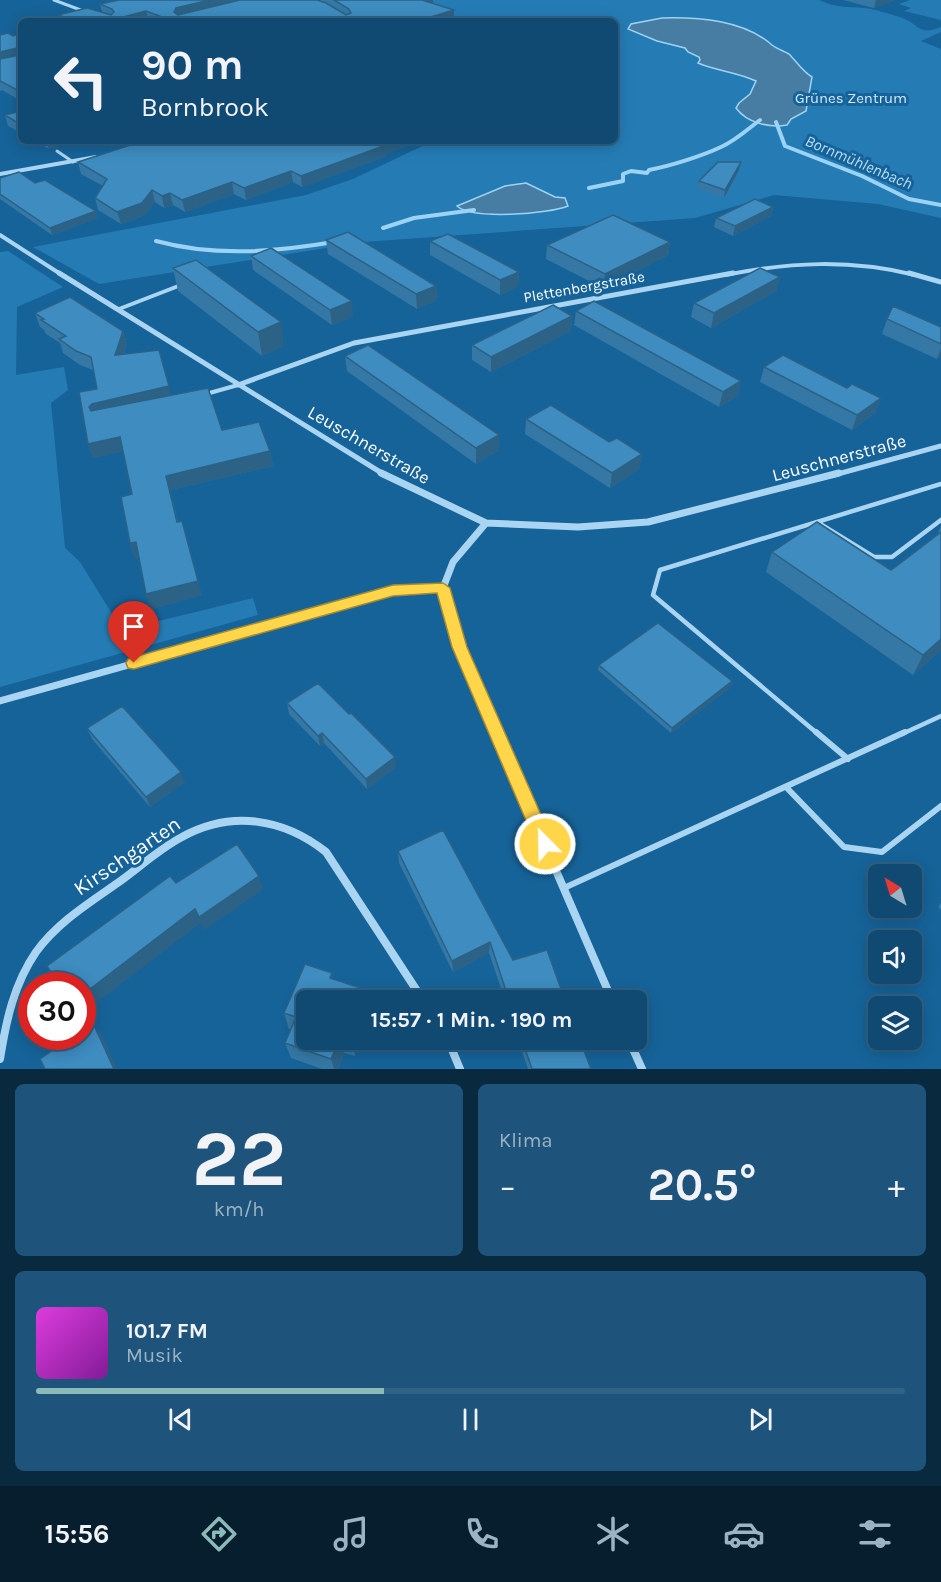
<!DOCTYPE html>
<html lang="de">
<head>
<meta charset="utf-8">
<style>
  :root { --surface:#104a73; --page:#1e547b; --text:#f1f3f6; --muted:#9cb3c4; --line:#306285; --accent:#8bbbb9 }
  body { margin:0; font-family:Karla,sans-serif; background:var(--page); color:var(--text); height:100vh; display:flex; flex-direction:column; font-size:22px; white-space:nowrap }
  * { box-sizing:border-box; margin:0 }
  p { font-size:20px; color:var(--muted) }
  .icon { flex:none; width:33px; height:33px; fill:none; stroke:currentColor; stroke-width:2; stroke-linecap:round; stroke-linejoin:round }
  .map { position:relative; height:1069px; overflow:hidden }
  .sheet { display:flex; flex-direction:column; gap:15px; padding:15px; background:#09293f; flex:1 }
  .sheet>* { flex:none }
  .banner { position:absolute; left:18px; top:18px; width:600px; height:126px; border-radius:9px; box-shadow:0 3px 15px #0003,0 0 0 2px var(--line); background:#104a73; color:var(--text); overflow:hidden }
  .needle { width:39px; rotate:322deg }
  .tools { position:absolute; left:868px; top:864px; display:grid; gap:12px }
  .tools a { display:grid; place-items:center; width:54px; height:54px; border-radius:9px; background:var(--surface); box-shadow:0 3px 15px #0003,0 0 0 2px var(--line); font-size:30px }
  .speed { position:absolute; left:18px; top:972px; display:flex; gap:12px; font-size:30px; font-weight:700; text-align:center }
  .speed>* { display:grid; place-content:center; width:78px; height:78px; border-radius:50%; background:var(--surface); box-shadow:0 3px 15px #0003,0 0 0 2px var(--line); line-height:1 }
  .speed .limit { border:9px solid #d22; background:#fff; color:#111 }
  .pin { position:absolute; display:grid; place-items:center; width:51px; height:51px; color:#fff; margin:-62px -26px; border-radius:50% 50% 50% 0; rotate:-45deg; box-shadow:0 0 6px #0007 }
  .pin .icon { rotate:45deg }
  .me { position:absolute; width:66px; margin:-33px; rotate:337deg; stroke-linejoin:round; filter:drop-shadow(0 0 4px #0008) }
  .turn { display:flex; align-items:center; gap:21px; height:126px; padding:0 24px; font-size:27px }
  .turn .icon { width:78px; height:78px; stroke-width:2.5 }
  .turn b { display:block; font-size:42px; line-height:51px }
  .big { font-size:45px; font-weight:700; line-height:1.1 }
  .sheet .card { flex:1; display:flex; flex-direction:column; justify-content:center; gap:9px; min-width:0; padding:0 21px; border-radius:9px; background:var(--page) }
  .sheet .dial { align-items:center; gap:0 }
  .dial b { font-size:78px; line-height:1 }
  .song { display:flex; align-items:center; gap:18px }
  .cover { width:72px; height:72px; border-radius:9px; background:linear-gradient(135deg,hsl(300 70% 55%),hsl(290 70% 35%)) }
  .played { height:6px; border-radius:3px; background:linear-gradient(90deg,var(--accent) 40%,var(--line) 40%) }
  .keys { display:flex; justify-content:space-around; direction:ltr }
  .heat { display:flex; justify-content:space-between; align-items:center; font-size:33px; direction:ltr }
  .sheet .tiles { flex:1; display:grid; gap:15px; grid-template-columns:1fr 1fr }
  .card:last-child { grid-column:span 2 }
  .trip { position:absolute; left:296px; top:990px; width:351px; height:60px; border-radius:9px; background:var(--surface); box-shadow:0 3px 15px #0003,0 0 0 2px var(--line); font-weight:700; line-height:60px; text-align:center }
  .menu { display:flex; height:96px; justify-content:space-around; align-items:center; background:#061e2e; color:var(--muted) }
  .menu .icon { width:42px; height:42px }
  .menu .on { color:var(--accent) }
  .menu b { font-size:27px; color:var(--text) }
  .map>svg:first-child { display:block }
  .green { fill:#257cb5 }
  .water { fill:#477ca3; stroke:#9cd3f5; stroke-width:1.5 }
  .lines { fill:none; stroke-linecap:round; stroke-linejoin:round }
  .stream { stroke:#9cd3f5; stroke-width:4 }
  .service-far3 { stroke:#aad5f2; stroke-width:3 }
  .service-far2 { stroke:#aad5f2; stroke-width:4 }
  .service-far1 { stroke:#aad5f2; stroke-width:4.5 }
  .service { stroke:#aad5f2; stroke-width:6 }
  .minor-far4 { stroke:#aad5f2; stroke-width:3 }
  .minor-far3 { stroke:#aad5f2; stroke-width:4 }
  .minor-far2 { stroke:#aad5f2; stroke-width:5 }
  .minor-far1 { stroke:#aad5f2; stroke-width:7 }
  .minor { stroke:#aad5f2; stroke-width:8 }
  .wall { fill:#3578a5 }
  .shaded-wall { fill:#2b6286 }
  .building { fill:#3e8cc0; stroke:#2b6286; stroke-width:1.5 }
  .route { fill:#ffd54a; stroke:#a68a30; stroke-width:1.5 }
  .labels { text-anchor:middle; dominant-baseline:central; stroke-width:6; stroke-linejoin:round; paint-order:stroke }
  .far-park-label { font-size:15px; fill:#d1ebfc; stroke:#166399 }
  .far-street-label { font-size:15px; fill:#fff; stroke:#166399 }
  .far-water-label { font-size:16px; font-style:italic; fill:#b6def9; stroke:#166399 }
  .street-label { font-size:18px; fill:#fff; stroke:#166399 }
  .near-street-label { font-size:21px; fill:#fff; stroke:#166399 }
</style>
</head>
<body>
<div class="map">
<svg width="941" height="1069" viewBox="0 0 941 1069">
  <rect width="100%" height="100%" fill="#166399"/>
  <!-- green -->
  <path class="green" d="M429,0H819C836,9 853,6 871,9C880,11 890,14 899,17C919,22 917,37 941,27V32L921,41L941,49V218L878,204L774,195L695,218L364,242L99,284L33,247L306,195L353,179L433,141H615V21H458Z
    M910,0H941V20L904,11L911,8L899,4Z
    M8,251L63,287L17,307L16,375L64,367L68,390L51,403L65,548L80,562L122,630L253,598L258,615L0,687V252Z"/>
  <!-- water -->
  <path class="water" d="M662,18C699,17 744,20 772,45C777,49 784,51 789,54C797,62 802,71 812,77L806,111L791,119L787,125C769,128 747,123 736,108L739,103L750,94L756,81C737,72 717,71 698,63L700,60L699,57L688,52L685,48L657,41L628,29L631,24Z
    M526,183L555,197L565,198L568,206C549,214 472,220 457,206L505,186Z"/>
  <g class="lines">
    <!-- stream -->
    <path class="stream" d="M776,122L785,146L862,176L909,199L941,205
      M589,188L623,181V174L631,171L647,173L649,170C670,166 702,156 721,147C735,141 748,129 760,120
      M383,228L414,218L474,210
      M156,241C215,257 274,252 334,242"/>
    <!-- service-far3 -->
    <path class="service-far3" d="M57,151L73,162"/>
    <!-- service-far2 -->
    <path class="service-far2" d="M119,309L181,285
      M206,394L238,385"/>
    <!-- service-far1 -->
    <path class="service-far1" d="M817,522L874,557H892L941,520
      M818,734L653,595L660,570L941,484
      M902,734L941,716"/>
    <!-- service -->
    <path class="service" d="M816,732L848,759
      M786,787L844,847L882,852L941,806
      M564,888L905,732"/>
    <!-- minor-far4 -->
    <path class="minor-far4" d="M54,0L86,12"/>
    <!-- minor-far3 -->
    <path class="minor-far3" d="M0,174L96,157
      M0,235L62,275
      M725,275C791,262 849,259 915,275"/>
    <!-- minor-far2 -->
    <path class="minor-far2" d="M59,273L385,475
      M909,273L941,282
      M238,385L354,343L733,273
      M834,475L941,446"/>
    <!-- minor-far1 -->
    <path class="minor-far1" d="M381,473L486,523L578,527L648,522L839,473
      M486,523L453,562L443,588L459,647L497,734
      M0,701L393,591L443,588"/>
    <!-- minor -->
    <path class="minor" d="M496,732L612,1000
      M448,1040L460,1069
      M629,1040L642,1069
      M0,1059C6,1021 14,984 36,952C58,922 89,903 119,882C140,867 159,849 182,837C231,810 283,818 326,852L423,1000"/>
  </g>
  <!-- wall -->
  <path class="wall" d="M119,0H433V4L454,10V20L450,21H151L148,20L144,21H60L58,15L102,12L100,4Z
    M843,0H895L874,8Z
    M21,33V101L2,90L0,91V35L13,36Z
    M21,111V133L8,126L5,115Z
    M34,141H76L49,149Z
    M121,141H412V144L387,153V156L302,187L293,182L246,200L234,194L185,212L173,205L164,208L155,202L145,215L121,224L98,210L95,198L103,186L81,174L78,162L129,145Z
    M739,170L724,198L698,189L699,181Z
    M0,178L35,183L96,211L98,218L52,235L0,199Z
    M773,207L771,216L733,236L714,227L716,218Z
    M326,240L436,286L437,300L417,309L328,254Z
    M430,241L519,272L518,286L500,295L430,255Z
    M670,242L668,255L603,288L546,259L547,245Z
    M251,256L353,316L332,325L253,270Z
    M173,268L284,346L262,356L178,291Z
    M780,277L776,291L711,328L691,317L694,303Z
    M576,311L741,381L738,396L719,407L574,325Z
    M35,313L123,331L127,344L124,354L171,395L222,430L270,451L273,466L170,490L178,522L202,595L151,609L146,594L139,557L135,558L130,543L132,494L123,451L93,458L88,444L97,389L93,370L80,365L63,353L60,343L46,334L44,330L40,327Z
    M572,316L571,331L491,372L472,360V345Z
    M887,319L941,327V356L937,359L882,334Z
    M345,356L499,450L476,464L347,371Z
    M764,367L847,388L881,398L875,413L852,430L760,382Z
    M526,419L609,442L642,454L639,469L610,488L525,434Z
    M941,526V650L913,675L766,572L772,552L891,570L937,535Z
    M599,665L732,681L731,687L671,733L598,670Z
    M287,703L349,714L396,767L367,789L324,743L320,746L289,714Z
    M87,728L185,782L150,807L92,739Z
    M398,851L513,960L565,1000H505L489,953L453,972L399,863Z
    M941,903V910L938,907Z
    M305,964L306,1040H361L355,1056L344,1053L338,1069H322L291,1058L285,1043L291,1029H289L284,1013Z
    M518,1040H580L591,1069H528Z"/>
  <!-- shaded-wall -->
  <path class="shaded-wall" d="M210,0H247L175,21L174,12L176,8Z
    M422,0H433V6Z
    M876,0H895L874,8Z
    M454,10V20L449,21L434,16Z
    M146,11L148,20L144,21H108Z
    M17,48L20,57L0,62V52Z
    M46,141H76L49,149Z
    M128,141H137L138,144L129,145Z
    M389,141H412V144L387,153V156L302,187L301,176Z
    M741,162L739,170L724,198L725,190Z
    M291,171L293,182L246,200L244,188Z
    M232,182L234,194L185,212L182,200Z
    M152,190L155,202L145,215L121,224L117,212Z
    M170,193L173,205L164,208L162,196Z
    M773,207L771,216L733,236L735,226Z
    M96,211L98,218L52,235L50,228Z
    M670,242L668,255L603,288L605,274Z
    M519,272L518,286L500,295V280Z
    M780,277L776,291L711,328L714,313Z
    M436,286L437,300L417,309L416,294Z
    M352,301L353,316L332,325L330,310Z
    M572,316L571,331L491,372V357Z
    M281,322L284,346L262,356L258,332Z
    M123,331L127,344L119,369L115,355Z
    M941,348V356L937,359Z
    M741,381L738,396L719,407L723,392Z
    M169,386L172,400L94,421L89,407L92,404Z
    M881,398L875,413L852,430L857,415Z
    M499,435V450L476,464V448Z
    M120,437L125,451L93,458L88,444Z
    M270,451L273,466L170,490L181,537L166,476Z
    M642,454L639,469L610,488L612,473Z
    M186,536L202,595L151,609L146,594Z
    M136,542L141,556L135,558L130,543Z
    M941,639V650L913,675L923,655Z
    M732,681L731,687L671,733L672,728Z
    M322,733L324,743L320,746L318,736Z
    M395,757L396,767L367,789L366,779Z
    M181,772L185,782L150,807L146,797Z
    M259,876L263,890L204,930L201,923L82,1014V995L195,909Z
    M490,942L489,953L453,972L452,961Z
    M370,991L371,1000H366Z
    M93,1023L102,1035L117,1069H114Z
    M339,1040H341L344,1053L338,1069H334L331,1059Z
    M351,1040H361L355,1056Z"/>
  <!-- building -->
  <path class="building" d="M119,0H210L176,8L174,12L178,15L240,0H317L326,3L346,15L351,13L349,9L334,0H422L454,10L434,16L450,21H173L146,11L108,21H75L58,15L87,8L111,15L114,12L112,9L100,4Z
    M8,33L13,36L21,33V50L17,48L0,52V35Z
    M21,52V92L0,81V59L19,55Z
    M21,111V125L5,115Z
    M139,141H389L383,143L386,145L301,176L291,171L244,188L232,182L182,200L170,193L162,196L152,190L142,203L117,212L95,198L107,179L78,162L140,142Z
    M718,162H741L725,190L699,181Z
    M19,172L35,183L45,180L96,211L50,228L0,194V178Z
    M755,199L773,207L735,226L716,218Z
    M613,215L670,242L605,274L547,245Z
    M348,232L436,286L416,294L326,240Z
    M448,234L519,272L500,280L430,241Z
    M271,248L352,301L330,310L251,256Z
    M196,260L281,322L258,332L173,268Z
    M760,268L780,277L714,313L694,303Z
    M70,297L123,331L115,355L159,350L169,386L92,404L89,407L91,411L208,388L222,430L259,422L270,451L166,476L177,522L182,521L198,581L146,594L136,542L130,543L121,497L132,494L120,437L88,444L79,392L97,389L91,357L76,351L59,339L66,336L41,320L44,319L35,313Z
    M594,301L741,381L723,392L576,311Z
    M553,305L572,316L491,357L472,345Z
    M893,306L941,327V344L887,319Z
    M368,345L499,435L476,448L345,356Z
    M783,355L847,388L852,384L881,398L857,415L764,367Z
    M551,405L609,442L617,438L642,454L612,473L526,419Z
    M817,522L891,570L941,532V639L923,655L772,552Z
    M658,623L732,681L672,728L599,665Z
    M318,683L349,714L351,713L395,757L366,779L322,733L318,736L287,703Z
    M122,706L181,772L146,797L87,728Z
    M443,830L513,960L547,950L565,1000H509L490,942L452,961L398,851Z
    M237,844L259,876L199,917L195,909L82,995V986H59L47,966L170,876L176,883Z
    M305,964L332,973L330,978L370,991L366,1000H306V1040H339L331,1059L285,1043L296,1017L284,1013Z
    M93,1023L114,1069H45L40,1059L73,1036H82V1030Z
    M522,1040H580L591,1069H532Z"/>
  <!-- route -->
  <path class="route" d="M443,583L450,588L467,647L554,844L552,850L545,852L539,850L536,844L452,647L437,593L393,596L134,669L128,668L126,663L128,659L134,657L393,585Z"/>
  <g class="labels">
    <!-- far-park labels -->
    <g class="far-park-label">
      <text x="851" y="98">Grünes Zentrum</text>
    </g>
    <!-- far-street labels -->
    <g class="far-street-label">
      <text transform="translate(584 287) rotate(-10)">Plettenbergstraße</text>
    </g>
    <!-- far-water labels -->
    <g class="far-water-label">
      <text transform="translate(859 162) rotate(23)">Bornmühlenbach</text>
    </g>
    <!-- street labels -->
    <g class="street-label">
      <text transform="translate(369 445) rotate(30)">Leuschnerstraße</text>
      <text transform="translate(839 458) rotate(-15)">Leuschnerstraße</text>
    </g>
    <!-- near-street labels -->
    <g class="near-street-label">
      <text transform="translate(127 856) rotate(-34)">Kirschgarten</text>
    </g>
  </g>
</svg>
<div class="tools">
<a><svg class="needle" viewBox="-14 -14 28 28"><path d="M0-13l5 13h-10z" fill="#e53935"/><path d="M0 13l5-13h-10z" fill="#9cb3c4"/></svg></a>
<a><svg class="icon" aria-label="sound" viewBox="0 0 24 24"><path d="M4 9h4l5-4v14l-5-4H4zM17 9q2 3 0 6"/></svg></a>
<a><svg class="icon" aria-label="layers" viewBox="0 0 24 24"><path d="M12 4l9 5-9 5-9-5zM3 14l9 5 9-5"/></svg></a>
</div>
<div class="speed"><div class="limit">30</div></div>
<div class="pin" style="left:134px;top:663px;background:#d93025"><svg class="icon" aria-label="arrive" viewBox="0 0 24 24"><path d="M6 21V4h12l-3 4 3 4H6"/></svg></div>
<svg class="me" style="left:545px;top:844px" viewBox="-20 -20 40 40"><circle r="17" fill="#ffd54a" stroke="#fff" stroke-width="3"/><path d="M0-11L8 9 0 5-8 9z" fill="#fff"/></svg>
<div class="trip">15:57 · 1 Min. · 190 m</div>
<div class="banner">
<div class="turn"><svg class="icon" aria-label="left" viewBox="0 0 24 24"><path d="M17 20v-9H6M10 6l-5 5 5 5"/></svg><div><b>90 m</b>Bornbrook</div></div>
</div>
</div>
<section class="sheet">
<div class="tiles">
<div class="card dial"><b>22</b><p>km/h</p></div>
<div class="card"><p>Klima</p>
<div class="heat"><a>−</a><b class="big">20.5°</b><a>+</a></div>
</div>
<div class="card">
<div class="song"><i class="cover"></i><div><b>101.7 FM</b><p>Musik</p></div></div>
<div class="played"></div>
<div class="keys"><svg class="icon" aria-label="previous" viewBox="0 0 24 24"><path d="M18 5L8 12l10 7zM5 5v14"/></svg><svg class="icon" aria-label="pause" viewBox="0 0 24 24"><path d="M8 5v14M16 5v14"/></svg><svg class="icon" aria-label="next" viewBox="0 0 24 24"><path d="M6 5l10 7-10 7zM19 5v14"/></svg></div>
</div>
</div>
</section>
<nav class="menu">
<b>15:56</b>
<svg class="icon on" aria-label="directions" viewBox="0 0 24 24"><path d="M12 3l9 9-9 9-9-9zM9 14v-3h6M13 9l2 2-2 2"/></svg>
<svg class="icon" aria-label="music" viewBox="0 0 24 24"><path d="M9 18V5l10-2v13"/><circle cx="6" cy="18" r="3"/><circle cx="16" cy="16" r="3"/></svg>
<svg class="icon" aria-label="phone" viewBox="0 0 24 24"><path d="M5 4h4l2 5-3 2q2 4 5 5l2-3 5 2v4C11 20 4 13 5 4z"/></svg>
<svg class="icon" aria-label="climate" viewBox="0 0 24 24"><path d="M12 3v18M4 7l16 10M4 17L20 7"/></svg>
<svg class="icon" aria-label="car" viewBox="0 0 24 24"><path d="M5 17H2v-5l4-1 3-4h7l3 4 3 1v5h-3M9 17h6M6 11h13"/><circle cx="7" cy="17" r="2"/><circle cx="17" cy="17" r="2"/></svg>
<svg class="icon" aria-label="filters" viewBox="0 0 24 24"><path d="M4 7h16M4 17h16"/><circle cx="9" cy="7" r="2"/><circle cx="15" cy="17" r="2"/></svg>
</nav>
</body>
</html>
